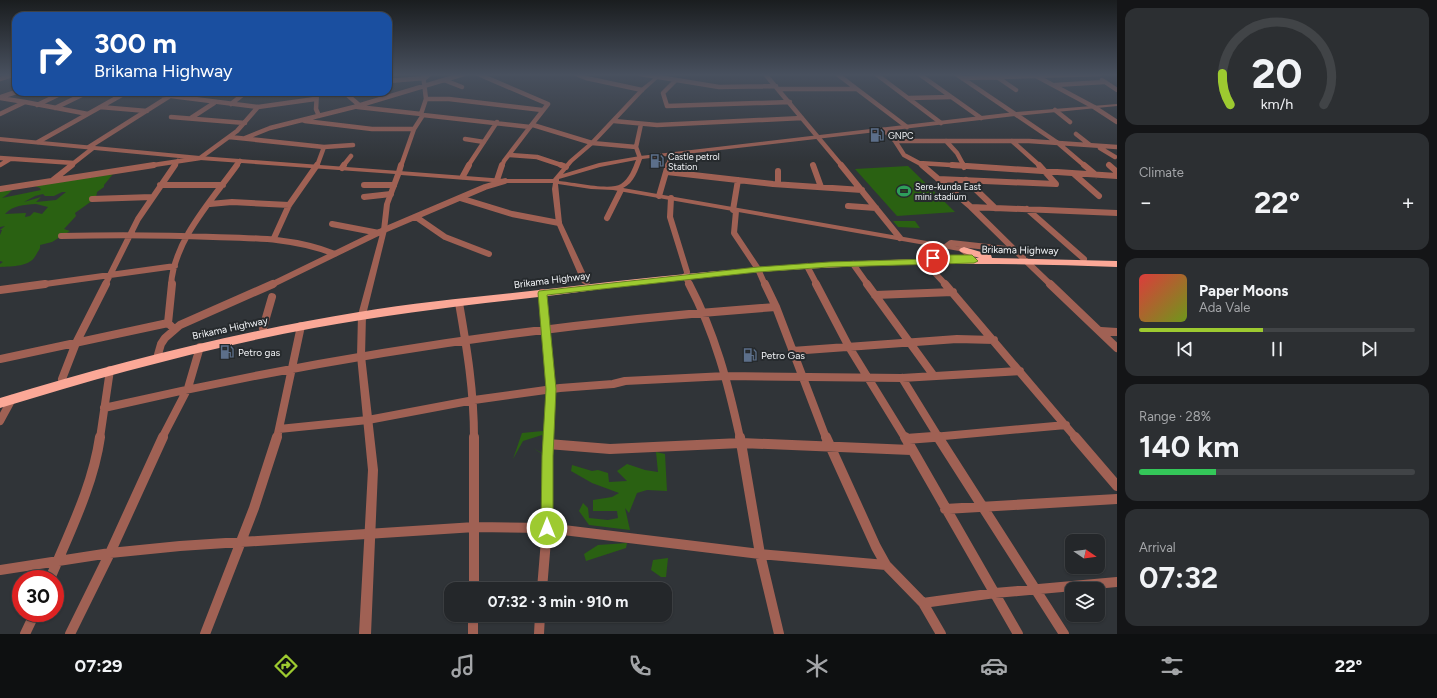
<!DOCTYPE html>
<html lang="en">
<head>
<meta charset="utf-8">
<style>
  :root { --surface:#24272a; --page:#2c2f32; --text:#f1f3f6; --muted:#a3a5a8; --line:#414447; --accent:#9dca30 }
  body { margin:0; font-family:Figtree,sans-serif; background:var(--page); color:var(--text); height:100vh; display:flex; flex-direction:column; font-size:15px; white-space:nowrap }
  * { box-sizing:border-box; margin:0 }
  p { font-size:13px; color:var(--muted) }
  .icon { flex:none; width:22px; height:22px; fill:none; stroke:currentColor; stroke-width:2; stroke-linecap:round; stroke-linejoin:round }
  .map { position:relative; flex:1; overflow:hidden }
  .details { display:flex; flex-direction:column; gap:8px; padding:8px; background:#141517; width:320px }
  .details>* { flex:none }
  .banner { position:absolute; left:12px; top:12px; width:380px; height:84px; border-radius:12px; box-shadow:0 1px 3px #0004,0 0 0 1px var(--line); background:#1a4fa0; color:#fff; overflow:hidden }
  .needle { width:26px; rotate:103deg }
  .buttons { position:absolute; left:1065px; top:534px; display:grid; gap:8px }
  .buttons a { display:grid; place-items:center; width:40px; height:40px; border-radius:8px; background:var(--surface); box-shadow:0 1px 3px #0004,0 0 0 1px var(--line); font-size:20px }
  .speed { position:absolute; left:12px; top:570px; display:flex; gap:8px; font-size:20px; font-weight:700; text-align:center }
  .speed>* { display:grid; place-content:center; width:52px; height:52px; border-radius:50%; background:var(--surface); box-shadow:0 1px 3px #0004,0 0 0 1px var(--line); line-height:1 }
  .speed .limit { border:6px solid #d22; background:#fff; color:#111 }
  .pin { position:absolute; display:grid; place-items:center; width:34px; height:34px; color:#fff; margin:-17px; border:2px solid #fff; border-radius:50%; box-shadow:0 1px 4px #0007 }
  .me { position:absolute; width:44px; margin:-22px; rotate:0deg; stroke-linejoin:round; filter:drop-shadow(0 0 3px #0008) }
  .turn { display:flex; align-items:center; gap:14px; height:84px; padding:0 16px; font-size:18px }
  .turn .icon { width:52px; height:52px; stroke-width:2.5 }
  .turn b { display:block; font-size:28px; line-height:34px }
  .big { font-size:30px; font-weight:700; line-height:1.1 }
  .details .tile { flex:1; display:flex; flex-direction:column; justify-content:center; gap:6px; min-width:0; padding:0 14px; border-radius:12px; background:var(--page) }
  .details .dial { align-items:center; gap:0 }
  .dial svg { height:104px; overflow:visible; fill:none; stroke:var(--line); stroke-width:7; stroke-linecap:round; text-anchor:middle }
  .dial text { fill:var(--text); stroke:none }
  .song { display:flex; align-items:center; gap:12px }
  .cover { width:48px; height:48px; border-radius:6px; background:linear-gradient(135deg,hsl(0 70% 55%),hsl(80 70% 35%)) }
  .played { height:4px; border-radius:2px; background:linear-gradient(90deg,var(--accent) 45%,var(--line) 45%) }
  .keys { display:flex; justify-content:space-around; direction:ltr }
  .heat { display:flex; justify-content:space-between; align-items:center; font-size:22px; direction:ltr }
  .charge { height:6px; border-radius:3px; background:linear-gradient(90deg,#34c759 28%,var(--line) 0) }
  .trip { position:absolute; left:444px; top:582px; width:228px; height:40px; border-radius:12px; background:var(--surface); box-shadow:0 1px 3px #0004,0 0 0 1px var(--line); font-weight:700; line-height:40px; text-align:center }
  .tabs { display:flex; height:64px; justify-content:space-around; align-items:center; background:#0e1011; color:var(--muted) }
  .tabs .icon { width:28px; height:28px }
  .tabs .on { color:var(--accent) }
  .tabs b { font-size:18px; color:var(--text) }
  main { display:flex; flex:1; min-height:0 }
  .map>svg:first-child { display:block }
  .green { fill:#2a6112; fill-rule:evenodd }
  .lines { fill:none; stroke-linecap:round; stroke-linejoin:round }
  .minor-far3 { stroke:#a06154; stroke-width:4.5 }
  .minor-far2 { stroke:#a06154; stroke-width:6 }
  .minor-far1 { stroke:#a06154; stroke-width:8 }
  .minor { stroke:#a06154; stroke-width:10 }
  .tertiary { fill:#a06154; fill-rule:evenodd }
  .trunk { fill:#fba897; fill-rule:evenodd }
  .route { fill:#9dca30; stroke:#66831f }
  .labels { text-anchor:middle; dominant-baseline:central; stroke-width:4; stroke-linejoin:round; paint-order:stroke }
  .far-poi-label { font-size:9px; fill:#f3f5f8; stroke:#262a2d; text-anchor:start }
  .street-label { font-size:10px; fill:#f3f5f8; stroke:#262a2d }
  .poi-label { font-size:10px; fill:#f3f5f8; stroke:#262a2d; text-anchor:start }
</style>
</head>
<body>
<main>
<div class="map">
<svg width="1117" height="634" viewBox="0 0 1117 634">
  <rect width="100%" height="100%" fill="#303438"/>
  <!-- green -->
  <path class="green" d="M908,166L955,212L897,216L855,169Z
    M113,174L104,185V187L97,192L96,198L75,213L76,216L64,229L70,231L52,242L40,245C41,249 38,251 36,255C30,267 13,266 0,267V264L3,262L0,261V235L2,230H0L5,226L0,227V190H12L8,194L2,198L41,190L40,188L35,186ZM62,192H66L56,200L36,202L41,197L24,202L35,196L43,194L45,196H54ZM36,204L48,207L42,214L34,212L30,216L25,217L26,213L5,214C13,205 24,205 36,204Z
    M893,221H915L920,228L898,227Z
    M543,431L553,461L533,448L547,456L542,435L523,441L513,459L522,433Z
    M656,452L665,454L667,491L647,490L637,493L629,513L625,508L630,530L589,525L579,511L583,503L588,508L589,518L608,520L618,518L617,511H593V500L612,497L619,493L592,483L571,471L572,465L592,471L598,470L608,473L609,482L627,481L617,471L627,464L645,470L658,472Z
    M627,543L626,548L586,561L584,554L598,545Z
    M668,558L666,577H661L651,570L653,560Z"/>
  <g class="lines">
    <!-- minor-far3 -->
    <path class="minor-far3" d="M576,74L586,78L642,90
      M640,74L719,87L776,86
      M765,74L842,166
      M837,74L907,127
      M876,74L941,123
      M919,74L981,118
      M956,74L1058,143L1085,166
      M1036,76L1094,107L1117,122
      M997,77L1016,90
      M962,78L1101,74
      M0,79L15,74
      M444,80L462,87
      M1102,80L1117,90
      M388,81L425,78L430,74
      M675,81L663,93L667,106L790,102
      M1055,85L1104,82
      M779,89H856
      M133,92L171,96
      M317,92L316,109L319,116
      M344,92L359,105
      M171,96L258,107L315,99
      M1,97L16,92
      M0,98L25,102L0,114
      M909,98L950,97
      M426,99H449L542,110
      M25,102L88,114
      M231,104L246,92
      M37,105L58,95
      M100,107L147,111
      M358,107L421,114
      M55,108L88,92
      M1055,110L1070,122
      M423,115L530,127L548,104L478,74
      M171,117L245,123
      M191,118L214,103
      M305,121L372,129H414
      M614,121L657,125L802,118
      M533,125L592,143L636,147
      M884,130L895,141L904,155L919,163L967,166
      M1076,134L1090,145
      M229,137L324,147L317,166
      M245,138L270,128L354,107L464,74
      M465,139L484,142
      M895,141H1029L1117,147
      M946,141L957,153L964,166
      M1012,141L1040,166
      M38,142L127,92
      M89,147L173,94
      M324,147L353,145
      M1100,148L1115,157
      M510,155L537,157L564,166
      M0,158L74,163
      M640,158L636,147L641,124
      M919,163L923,166
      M0,165L10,159
      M1109,165L1110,166
      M70,166L93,148
      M147,166L200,158L237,131L258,107
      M174,166L178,161
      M236,166L240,161
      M343,166L351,156
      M401,166L414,129L423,115L421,114L426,99L423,74
      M468,166L497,122
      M502,166L504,161L530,127
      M668,166L671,155"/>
    <!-- minor-far2 -->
    <path class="minor-far2" d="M561,165L566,167
      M813,165L821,187
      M841,165L900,238
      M922,165L971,207L1023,258
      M952,165L1117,176
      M963,165L964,167
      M1084,165L1096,175
      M1109,165L1117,172
      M342,168L344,165
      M778,171V184
      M399,172L401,165
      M667,172L773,184L862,190
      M1074,174L1099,196
      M463,176L469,165
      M938,179L1056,184L1039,165
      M53,180L72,165
      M497,180L502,165
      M966,180L995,208
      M160,185H223
      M364,185H394
      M0,189L154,165
      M659,196L668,165
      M364,197L391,194
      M460,198L512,214L559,223
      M671,198L670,217L687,272
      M92,199L152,197
      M210,204L232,202L289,205
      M848,206L876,208
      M971,207L1117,213
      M1027,209L1084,259
      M733,210L738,180
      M736,211L734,233L758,269L765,285
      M416,217L445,237L489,254
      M607,218L621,190
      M332,224L379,233
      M61,236C112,235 162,235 213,237C255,238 295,238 335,254
      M274,238L289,205L317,165
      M947,246L951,243L1015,250
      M921,258L946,285
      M1026,261L1051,285
      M853,264L868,285
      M807,266L817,285
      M685,276L690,285
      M38,285L175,266
      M105,285L138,219L175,165
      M171,285C174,240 212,200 237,165
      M271,285L384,230L485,187L505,181"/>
    <!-- minor-far1 -->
    <path class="minor-far1" d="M172,284L168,323L174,329
      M689,284C715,333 728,383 740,438
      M765,284L776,307L826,438
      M816,284L849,347L905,438
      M867,284L934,376
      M945,284L1076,438
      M1050,284L1117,348
      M0,290L45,284
      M542,293L551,389L548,438
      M875,295L953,292
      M459,303C467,349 474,391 474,438
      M263,328L272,297
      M1101,331L1117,332
      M792,351L957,339L994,340
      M157,358L161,344L165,338L180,325L273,284
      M0,359L168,323
      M902,378L939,438
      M62,379L76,343L106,284
      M104,408C325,357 550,323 776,307
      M0,421L12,399
      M279,429L368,420L474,400L560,388L613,384L625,381L726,376L902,378L1020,371
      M100,438L110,370
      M162,438L188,388L200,347
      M277,438L301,326
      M922,438L1066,425"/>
    <!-- minor -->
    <path class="minor" d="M740,437L760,554L779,634
      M826,437L876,547L886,565L923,603L941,634
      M905,437L1018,634
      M938,437L1064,634
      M1075,437L1117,486
      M906,439L933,437
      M548,444L610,449L741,443L911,450
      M945,509L1117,499
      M0,570L110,553L180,546L475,527L547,528L760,554L886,565
      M50,579C69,533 93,486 100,437
      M474,589V437
      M542,589L547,528L548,437
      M923,603L995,593L1117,582
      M473,615V634
      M25,634L35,613
      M70,634L110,553L163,437
      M205,634L254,508L277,437
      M539,634L540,615"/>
    <!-- tertiary -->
    <path class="tertiary" d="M659,74H663L644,91L594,144L573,162L563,174L599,163L640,156L1015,112L1117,104V106L1015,116L642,159C638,170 634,183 623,188L961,247L968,249L977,259L978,261L977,263C969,264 966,254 959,251L613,190L591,189L558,184L562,223L590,283L586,285L582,283L556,223L552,189L553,183H505L401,175L390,204L387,230L366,315L365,356L378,470L371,634H359L368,470L357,356L358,315L381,230L384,204L395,174L200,160L0,141V137L200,156L505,179H553L569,160L590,142L640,89ZM636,160C633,168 629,179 621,184C610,191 573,182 559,181V179L600,167Z"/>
    <!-- trunk -->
    <path class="trunk" d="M964,247L991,255L992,258L1117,261V267C998,262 878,263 759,272C691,277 623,286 556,295C475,304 394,313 314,328C207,348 103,376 0,408V398C118,362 237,332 359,312C424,301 491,296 557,288C697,271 837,259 979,258L961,252L959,250L961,248Z"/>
  </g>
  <!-- sky -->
  <linearGradient id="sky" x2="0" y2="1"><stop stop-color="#1a1d1f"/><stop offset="0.46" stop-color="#48505e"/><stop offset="1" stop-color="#48505e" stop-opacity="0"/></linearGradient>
  <rect width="1117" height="162" fill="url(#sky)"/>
  <!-- route -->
  <path class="route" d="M933,255H972L978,261L974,263L829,267L758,272L547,295L556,389L553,456V528L552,532L547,533L543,532L541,528L542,456L546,389L538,293L539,291L758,267L829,262L930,259V256Z"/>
  <!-- icons -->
  <defs>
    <symbol id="fuel-bare" viewBox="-9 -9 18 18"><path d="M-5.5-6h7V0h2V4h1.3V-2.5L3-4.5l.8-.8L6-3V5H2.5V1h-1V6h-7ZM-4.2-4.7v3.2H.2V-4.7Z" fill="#5c6f8a" stroke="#262a2d" stroke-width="2.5" paint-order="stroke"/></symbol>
    <symbol id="stadium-bare" viewBox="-9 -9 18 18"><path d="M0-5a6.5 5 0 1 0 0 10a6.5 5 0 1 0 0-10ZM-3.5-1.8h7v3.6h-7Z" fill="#2e9e5b" stroke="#262a2d" stroke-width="2.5" paint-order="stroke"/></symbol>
  </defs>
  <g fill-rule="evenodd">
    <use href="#fuel-bare" x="867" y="125" width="20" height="20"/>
    <use href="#fuel-bare" x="647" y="151" width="20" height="20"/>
    <use href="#stadium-bare" x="894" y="181" width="20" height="20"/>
    <use href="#fuel-bare" x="217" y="342" width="20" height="20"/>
    <use href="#fuel-bare" x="740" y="345" width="20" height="20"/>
  </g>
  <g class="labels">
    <!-- far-poi labels -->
    <g class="far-poi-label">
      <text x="888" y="135">GNPC</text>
      <text x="668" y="156">Castle petrol<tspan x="668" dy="10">Station</tspan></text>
      <text x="915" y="186">Sere-kunda East<tspan x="915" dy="10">mini stadium</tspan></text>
    </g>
    <!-- street labels -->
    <g class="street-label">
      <text transform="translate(1020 250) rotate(1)">Brikama Highway</text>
      <text transform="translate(552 280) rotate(-7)">Brikama Highway</text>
      <text transform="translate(230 328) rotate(-12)">Brikama Highway</text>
    </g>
    <!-- poi labels -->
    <g class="poi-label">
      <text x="238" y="352">Petro gas</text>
      <text x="761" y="355">Petro Gas</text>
    </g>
  </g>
</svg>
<div class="buttons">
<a><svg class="needle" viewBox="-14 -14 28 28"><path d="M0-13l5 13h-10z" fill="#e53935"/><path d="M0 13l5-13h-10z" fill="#a3a5a8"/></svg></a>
<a><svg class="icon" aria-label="layers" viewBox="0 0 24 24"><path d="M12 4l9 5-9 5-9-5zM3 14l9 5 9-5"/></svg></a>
</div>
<div class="speed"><div class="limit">30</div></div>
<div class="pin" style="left:933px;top:258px;background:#d93025"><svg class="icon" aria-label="arrive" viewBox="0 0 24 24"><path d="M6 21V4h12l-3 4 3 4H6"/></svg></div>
<svg class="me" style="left:547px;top:528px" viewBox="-20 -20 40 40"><circle r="17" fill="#9dca30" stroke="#fff" stroke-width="3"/><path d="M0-11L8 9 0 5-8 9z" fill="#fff"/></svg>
<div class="trip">07:32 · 3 min · 910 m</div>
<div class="banner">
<div class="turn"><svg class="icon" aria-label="right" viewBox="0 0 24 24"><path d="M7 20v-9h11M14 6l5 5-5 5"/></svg><div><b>300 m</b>Brikama Highway</div></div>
</div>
</div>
<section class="details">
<div class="tile dial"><svg viewBox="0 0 100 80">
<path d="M14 69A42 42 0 1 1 86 69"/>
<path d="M14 69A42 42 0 0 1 8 45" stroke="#9dca30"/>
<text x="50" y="56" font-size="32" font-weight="700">20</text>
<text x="50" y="72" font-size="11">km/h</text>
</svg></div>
<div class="tile"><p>Climate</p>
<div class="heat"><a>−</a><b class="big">22°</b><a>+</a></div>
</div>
<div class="tile">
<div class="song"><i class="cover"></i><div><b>Paper Moons</b><p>Ada Vale</p></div></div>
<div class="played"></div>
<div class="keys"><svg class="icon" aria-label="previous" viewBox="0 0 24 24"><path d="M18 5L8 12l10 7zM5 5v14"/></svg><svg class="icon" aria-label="pause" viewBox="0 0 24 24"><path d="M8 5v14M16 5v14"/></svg><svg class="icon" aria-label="next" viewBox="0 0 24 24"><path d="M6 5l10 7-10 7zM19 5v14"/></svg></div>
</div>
<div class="tile"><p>Range · 28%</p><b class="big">140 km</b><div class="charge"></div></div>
<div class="tile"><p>Arrival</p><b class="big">07:32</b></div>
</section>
</main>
<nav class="tabs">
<b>07:29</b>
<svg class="icon on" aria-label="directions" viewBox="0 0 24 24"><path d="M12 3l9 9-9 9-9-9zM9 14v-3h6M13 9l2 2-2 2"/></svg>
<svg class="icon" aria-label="music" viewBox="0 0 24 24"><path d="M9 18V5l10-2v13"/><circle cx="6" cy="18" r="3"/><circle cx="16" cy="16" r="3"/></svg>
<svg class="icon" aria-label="phone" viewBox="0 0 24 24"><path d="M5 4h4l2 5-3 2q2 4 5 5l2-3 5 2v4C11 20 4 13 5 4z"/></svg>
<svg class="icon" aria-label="climate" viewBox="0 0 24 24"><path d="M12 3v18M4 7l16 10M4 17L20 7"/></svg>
<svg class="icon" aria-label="car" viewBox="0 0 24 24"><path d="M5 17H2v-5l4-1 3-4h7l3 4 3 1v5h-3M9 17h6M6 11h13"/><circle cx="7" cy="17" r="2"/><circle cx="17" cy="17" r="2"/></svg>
<svg class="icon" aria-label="filters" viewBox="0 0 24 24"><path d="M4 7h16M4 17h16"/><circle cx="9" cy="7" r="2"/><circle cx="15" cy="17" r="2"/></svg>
<b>22°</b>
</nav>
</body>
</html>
